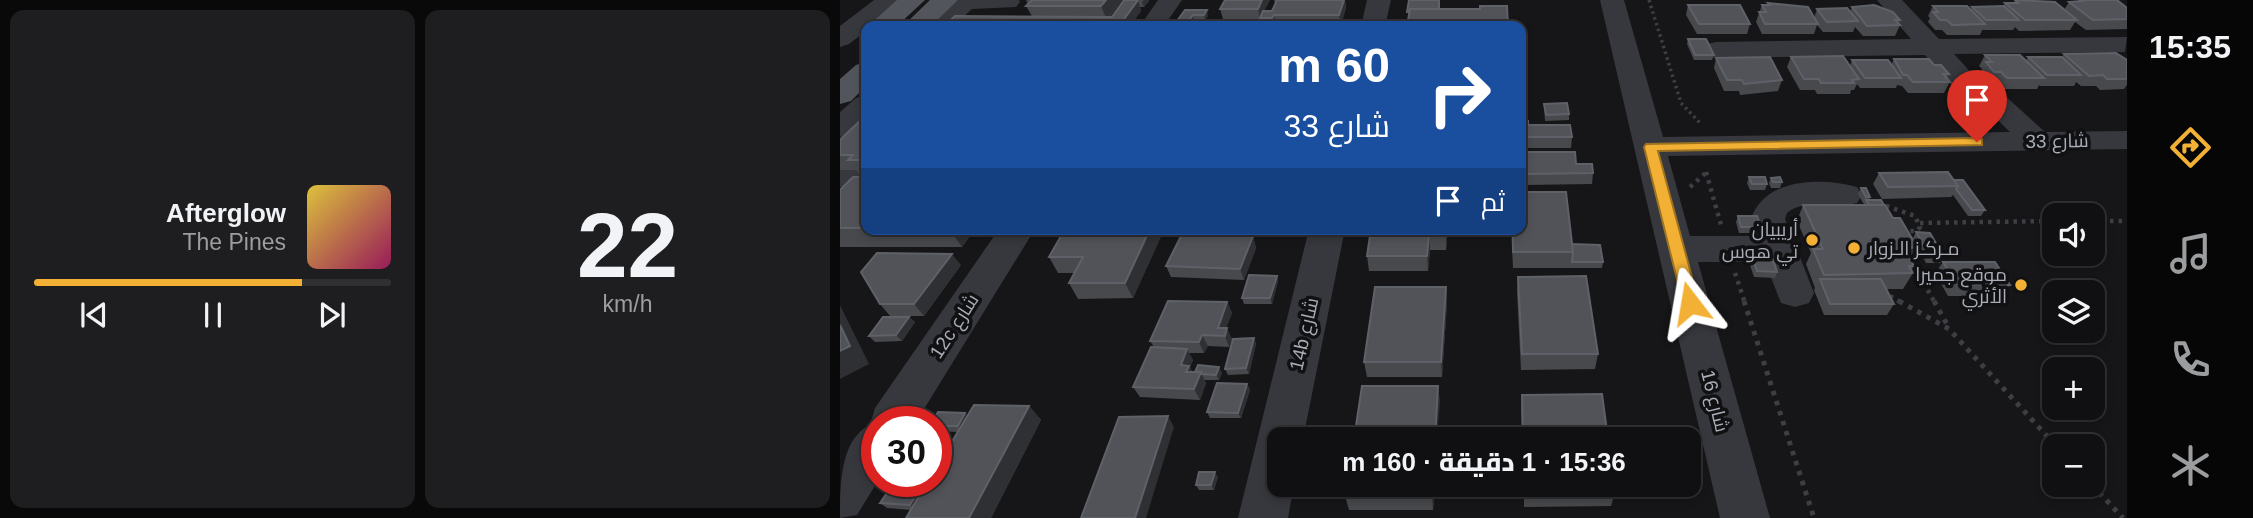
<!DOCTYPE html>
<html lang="ar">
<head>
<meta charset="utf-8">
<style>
  :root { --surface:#101012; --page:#1e1e20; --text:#f1f3f6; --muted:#9c9d9f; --line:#303032; --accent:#f2b134 }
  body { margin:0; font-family:Helvetica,Cairo,sans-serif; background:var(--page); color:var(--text); direction:rtl; height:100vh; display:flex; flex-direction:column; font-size:26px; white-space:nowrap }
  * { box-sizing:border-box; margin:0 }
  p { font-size:23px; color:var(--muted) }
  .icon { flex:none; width:38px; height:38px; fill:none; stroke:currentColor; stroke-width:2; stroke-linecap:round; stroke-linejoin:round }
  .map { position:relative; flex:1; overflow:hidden; direction:ltr }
  .details { display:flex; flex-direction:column; gap:10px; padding:10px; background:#09090a; width:840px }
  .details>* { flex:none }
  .banner { position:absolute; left:21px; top:21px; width:665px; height:214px; border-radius:14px; box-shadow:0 4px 10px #0003,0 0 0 2px var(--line); direction:rtl; background:#1a4fa0; color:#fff; overflow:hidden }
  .controls { position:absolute; left:1202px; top:203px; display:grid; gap:14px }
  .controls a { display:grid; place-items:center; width:63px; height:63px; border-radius:14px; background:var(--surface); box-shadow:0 4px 10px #0003,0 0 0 2px var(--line); font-size:35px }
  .speed { position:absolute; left:21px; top:406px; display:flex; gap:14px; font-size:35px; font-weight:700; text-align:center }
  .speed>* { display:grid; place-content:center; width:91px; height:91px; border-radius:50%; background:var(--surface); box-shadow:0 4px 10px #0003,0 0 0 2px var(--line); line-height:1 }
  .speed .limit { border:10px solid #d22; background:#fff; color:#111 }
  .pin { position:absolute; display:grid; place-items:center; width:60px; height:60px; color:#fff; margin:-72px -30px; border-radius:50% 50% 50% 0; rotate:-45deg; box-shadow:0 0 7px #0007 }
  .pin .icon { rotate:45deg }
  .me { position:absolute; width:77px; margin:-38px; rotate:346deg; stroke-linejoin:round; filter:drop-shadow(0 0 5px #0008) }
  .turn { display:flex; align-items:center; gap:24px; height:147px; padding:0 21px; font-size:32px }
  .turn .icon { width:91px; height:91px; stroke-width:2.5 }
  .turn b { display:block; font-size:49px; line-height:60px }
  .then { display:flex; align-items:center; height:66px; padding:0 21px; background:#0003; gap:14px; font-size:26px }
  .details .card { flex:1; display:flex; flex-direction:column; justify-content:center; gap:10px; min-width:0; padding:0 24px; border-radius:14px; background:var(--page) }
  .details .dial { align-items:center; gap:0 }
  .dial b { font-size:91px; line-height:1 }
  .song { display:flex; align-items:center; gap:21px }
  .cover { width:84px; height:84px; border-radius:10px; background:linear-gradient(135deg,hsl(50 70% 55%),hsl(330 70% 35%)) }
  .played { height:7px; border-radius:4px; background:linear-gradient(90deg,var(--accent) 75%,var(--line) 75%) }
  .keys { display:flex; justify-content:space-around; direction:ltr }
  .details .tiles { flex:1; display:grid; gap:10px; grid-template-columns:repeat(2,1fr) }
  .trip { position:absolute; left:427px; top:427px; width:434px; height:70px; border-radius:14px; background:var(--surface); box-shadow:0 4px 10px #0003,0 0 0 2px var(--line); font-weight:800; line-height:70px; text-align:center; direction:rtl }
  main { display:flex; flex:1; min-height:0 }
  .menu { display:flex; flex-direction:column; width:126px; justify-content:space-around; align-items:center; background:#060607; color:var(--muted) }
  .menu .icon { width:49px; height:49px }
  .menu .on { color:var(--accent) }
  .menu b { font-size:32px; color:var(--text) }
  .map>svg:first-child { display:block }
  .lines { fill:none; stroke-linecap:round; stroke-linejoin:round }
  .path-far2 { stroke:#3d3f44; stroke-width:3.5; stroke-dasharray:2.5 3.5; stroke-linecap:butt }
  .path-far1 { stroke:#3d3f44; stroke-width:4.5; stroke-dasharray:3.5 5; stroke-linecap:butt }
  .path { stroke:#3d3f44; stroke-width:5; stroke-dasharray:4.5 6; stroke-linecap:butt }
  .minor { fill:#37383d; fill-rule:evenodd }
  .major { fill:#53555c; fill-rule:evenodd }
  .wall { fill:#47494d }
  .shaded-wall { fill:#2f3033 }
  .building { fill:#525359; stroke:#5f6168; stroke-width:2 }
  .route { fill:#f2b134; stroke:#9d7322; stroke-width:2 }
  .poi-dot { fill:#f2b134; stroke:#111113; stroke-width:2.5 }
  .labels { text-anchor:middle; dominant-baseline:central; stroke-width:7; stroke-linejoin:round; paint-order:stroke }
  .street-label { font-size:19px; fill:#a8adb8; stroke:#111113 }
  .poi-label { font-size:19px; fill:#a8adb8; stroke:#111113; text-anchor:end }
</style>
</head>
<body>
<main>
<nav class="menu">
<b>15:35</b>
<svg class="icon on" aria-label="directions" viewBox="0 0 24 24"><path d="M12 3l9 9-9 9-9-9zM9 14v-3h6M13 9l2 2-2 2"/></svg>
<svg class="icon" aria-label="music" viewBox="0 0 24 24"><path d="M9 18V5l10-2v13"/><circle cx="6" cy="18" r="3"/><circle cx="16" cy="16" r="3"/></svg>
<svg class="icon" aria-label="phone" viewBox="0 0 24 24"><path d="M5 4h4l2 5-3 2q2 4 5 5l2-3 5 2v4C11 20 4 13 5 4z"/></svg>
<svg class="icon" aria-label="climate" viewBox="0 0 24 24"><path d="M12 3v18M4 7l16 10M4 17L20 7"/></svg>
</nav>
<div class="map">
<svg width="1287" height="518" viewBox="0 0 1287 518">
  <rect width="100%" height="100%" fill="#161618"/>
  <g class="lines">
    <!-- path-far2 -->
    <path class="path-far2" d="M809,0L841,103L860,123"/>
    <!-- path-far1 -->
    <path class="path-far1" d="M866,172L881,225
      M850,187L869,170
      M1038,203L1075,216L1080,227L1077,231H1063
      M1253,221H1287
      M1080,223L1214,221
      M1067,253L1095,303
      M895,273L905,303
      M1050,296L1062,303"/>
    <!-- path -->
    <path class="path" d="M904,301L974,518
      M1059,301L1109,329L1216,446
      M1094,301L1109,328
      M1252,485L1283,518"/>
    <!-- minor -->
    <path class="minor" d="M34,0H61L31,26H26V31L9,44L0,47V26Z
      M114,0H179L180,2L176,7L132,9L113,26H87Z
      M318,0H342L324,26H300Z
      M527,0H551L545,26H521Z
      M760,0H784L823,137L1170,132L1142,105L1117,91L1085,55L876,58L867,56L863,50L867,44L876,42L1071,39L1037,0H1062L1099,39L1287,37L1285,52L1114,54L1137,79L1162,93L1205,132L1287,131V149L828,156L850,236H916L911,219C924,178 981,177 1017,187L1022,195L1017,203C995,209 965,198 947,213L945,219L974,293L969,303L955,307L941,303L925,262H858L930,518H880Z
      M26,95V120L11,134L0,137V112L16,98Z
      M0,167L26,169V189L0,187Z
      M159,229H195L76,422H37L38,481L17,515L0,518C0,486 0,439 30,425L35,408Z
      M469,229H505L463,439H439V485H454L448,518H398Z"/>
    <!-- major -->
    <path class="major" d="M57,0H85L57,26H28Z
      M90,0H118L91,26H63Z
      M26,62V86L11,101L0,104V79L16,65Z"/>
  </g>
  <!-- wall -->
  <path class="wall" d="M186,0H282L270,17H272L284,0H309V1L304,7H300L301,11L290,26L192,16L186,6L188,4Z
    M385,0H430L424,11H432L435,3L434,0H505L506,8L501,24L422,26L420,19H383L380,9Z
    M1175,0L1224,10L1229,2H1238V0H1277L1287,8V29L1246,30L1235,22L1230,30L1179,31L1175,27L1173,30H1142L1140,35H1107L1102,30H1095L1088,22L1090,18L1088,16L1093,6L1130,10L1132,7L1163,6L1165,3H1174Z
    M928,3L974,18L977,9L1010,12L1012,7L1060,20L1058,24L1060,25L1055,36H1023L1015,27L1013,32H983L977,25L974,34H922L916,22L922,5H928Z
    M848,5L910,24L907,34H857L846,15Z
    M345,10L368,16L365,20H354L350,26H339L337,21Z
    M848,39L874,55L872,60H854L847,44Z
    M1224,54L1287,60V85L1284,89L1260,90L1256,86H1241L1236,82L1234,86H1200L1199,85L1197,89H1161L1155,82H1148L1140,73L1142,69L1139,66L1145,55L1186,61L1188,57H1222Z
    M951,57L1010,66L1012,60L1051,65L1054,59L1094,65L1109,74L1107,78L1110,82L1104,93H1068L1062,86L1057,85L1056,88H1020L1017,84L1014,90H1011L1010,94H977L975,90H960L947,67Z
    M876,58L942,80L938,91L900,95L899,91H884L874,68Z
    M704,104L729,114V120L705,121Z
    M26,106V176H21L16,170H0V140L25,116L21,111Z
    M681,106L683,121L688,125L732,137L731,148H681Z
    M681,152L736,164L753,173L752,184L681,185Z
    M1039,173L1114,180L1145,210L1141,216H1128L1113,195L1111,197L1042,199L1033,184Z
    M26,177V229H135L122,247H0V190Z
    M909,177L927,184L925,190H910L907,183Z
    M931,178L942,182L940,188H931L929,183Z
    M1021,188L1030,197L1029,200L1069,259L1074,266L1071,270L1073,273L1063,289H1046L1054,304L1047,315H984L974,290L975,288L966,264L971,253L957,221L963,205H1023L1024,203H1023L1018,194Z
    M898,216L921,227L919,233H899L896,222Z
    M225,229H321L323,232L293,298L238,299L229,283L234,273H218L209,257Z
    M531,229H608L606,250H590L588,271H529L527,256Z
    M671,229H681L732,244L763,262L762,268H673Z
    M1076,232L1104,257L1100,263H1086L1073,238Z
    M413,236L416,248L404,280L331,277L326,266Z
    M913,259L937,272L935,278L914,277L910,265Z
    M1103,262L1170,285L1161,296H1108L1095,273Z
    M121,265L84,316H50L40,304Z
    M437,276L438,281L432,304H404L402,298Z
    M678,277L758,354L755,369L681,370L677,292Z
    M606,287L607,303L602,377H527L524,362Z
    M387,302L392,313L386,328L392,339L389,347L368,346L364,353H349L353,360L350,367L352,372L382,373L379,380H364L366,383L360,400L300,397L293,387L314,347L310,341Z
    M69,317L75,322L62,341L35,342L29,336Z
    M414,338L416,344L409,374L388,375L385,369Z
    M407,384L410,390L401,418H370L367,412Z
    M682,395L768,439H682L681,409Z
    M189,406L201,420L151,518H66L71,510L47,508L40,503L80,488L83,491L118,432L96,431V422L128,415Z
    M378,477L374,490H359L356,485Z
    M595,485L593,510H509L505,496Z
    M684,485H774L775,492L771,506L684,507Z"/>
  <!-- shaded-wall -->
  <path class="shaded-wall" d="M266,0H282L267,20L261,6Z
    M298,0L301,11L290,26H279Z
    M304,0H309V1L304,7L302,2Z
    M422,0H430L420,19L418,9Z
    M504,0H505L506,8L501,26H499L500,23L499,15Z
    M367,10L368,16L365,20L364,15Z
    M353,15L354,20L350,26L348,21Z
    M434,15L436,25V26H434L432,18Z
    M109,229H135L122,247Z
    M310,229H321L323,232L293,298L285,283Z
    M606,229H608L606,250Z
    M589,234L590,250L588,271L587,256Z
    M413,236L416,248L404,280L400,269Z
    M1077,247L1067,262L1064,249Z
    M112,254L121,265L84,316L74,304Z
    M437,276L438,281L432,304L430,298Z
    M606,287L607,303L602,377L601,362Z
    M387,302L392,313L383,336L378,328Z
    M0,305L29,364L0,379Z
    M69,317L75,322L62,341L56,335Z
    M387,328L392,339L389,347L385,336Z
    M362,335L368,346L364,353L359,342Z
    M414,338L416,344L409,374L406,368Z
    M347,349L353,360L350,367L354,376L347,373L341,365Z
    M379,367L382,373L379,380L376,375Z
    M361,372L366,383L360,400L354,389Z
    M407,384L410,390L401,418L398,413Z
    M598,386L600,401L597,439H595Z
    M189,406L201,420L151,518H129Z
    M125,413L131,419L123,432L118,426Z
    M328,416L334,427L306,518H295Z
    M375,472L378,477L374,490L371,485Z
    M592,485H595L593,510L592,497Z
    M80,488L86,494L76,510L70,505Z"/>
  <!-- building -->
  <path class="building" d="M192,0H266L261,6H186Z
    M284,0H298L279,26H104L115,16L272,17Z
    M385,0H422L418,9H380Z
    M437,0H504L499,15H434L432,18H420L423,11H432Z
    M569,0H599V9H570L569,12H567Z
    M1175,0L1215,2L1237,20H1185L1165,3H1178Z
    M1240,0H1277L1287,8V19L1253,20L1229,2L1242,1Z
    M928,3L968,7L978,24H925L919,12H926L922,5H930Z
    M848,5H900L910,24H859Z
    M1034,5L1053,12L1060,20H1055L1060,25L1027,26L1012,7Z
    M640,6H667L668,26H567L570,9H640Z
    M1093,6H1127L1145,24L1112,25L1107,20H1100L1093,12H1098Z
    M1164,6L1179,20H1146L1132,7Z
    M1007,8L1018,21L987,22L977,9Z
    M345,10H367L364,15H353L348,21H337Z
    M356,22L362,23L359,26H354Z
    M476,22H501L499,26H474Z
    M848,39H866L874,55H855Z
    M1276,53L1287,60V79H1267L1263,75L1249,76L1224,54Z
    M1145,55H1180L1204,78H1167L1161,72H1154L1146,62H1152Z
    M1003,56L1019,79L1012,80L1014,83H981L979,79H964L951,57Z
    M930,57L942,80L904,84L902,80H887L876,58Z
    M1188,57H1222L1241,75H1207Z
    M1054,59H1089L1094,65H1101L1109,74H1103L1110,82H1073L1067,75H1063Z
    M1012,60H1048L1061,78H1025Z
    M727,103L729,114L706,115L704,104Z
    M681,106H682L684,119H681Z
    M26,115V160H8L13,155H0V140Z
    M681,121H688V125H730L732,137H681Z
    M681,152H735L736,164H752L753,173L681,174Z
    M1108,172L1118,186L1048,187L1039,173Z
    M13,177H26V228H0V190Z
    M909,177H925L927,184H912Z
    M940,177L942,182H933L931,178Z
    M1114,180H1123L1145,210H1132L1116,189L1118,186Z
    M1021,188H1026L1030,197H1026Z
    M681,192H726L733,252H673V229H681Z
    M1026,200H1041L1044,205H1029Z
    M963,205H1045L1053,218H1060L1077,247L1064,249L1074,266H1069L1073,273L984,275L973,249H983Z
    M898,216H917L921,227H901Z
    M225,229H310L285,283H229L243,257H209Z
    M531,229H606V234H589L587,256H527Z
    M1076,232L1090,233L1104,257H1090Z
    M342,234L413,236L400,269L326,266Z
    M732,244L760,245L763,262H732L733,252Z
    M37,253L112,254L74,304H40L21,272Z
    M913,259H933L937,272L917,271Z
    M1103,262H1155L1170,285L1116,284Z
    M409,275L437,276L430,298H402Z
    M746,276L758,354H682L678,277Z
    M980,279H1041L1054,304H990Z
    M535,287H606L601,362H524Z
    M328,301L387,302L378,328H387L385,336L362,335L359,342L310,341Z
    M43,317H69L56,335L29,336Z
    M0,325L10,346L0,351Z
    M414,338L406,368L385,369L393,339Z
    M311,347L347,349L341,365L349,366L346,372H361L354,389L293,387Z
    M358,365L379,367L376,375L362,374L361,372H355Z
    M377,383L407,384L398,413L367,412Z
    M522,386H598L595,439H514Z
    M762,394L768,439H683L682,395Z
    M134,405L189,406L129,518H66L88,481H96V468Z
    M98,412L125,413L118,426H96V422H92Z
    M328,416L295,518H241L279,417Z
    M359,472H375L371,485H356Z
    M507,485H592V497L505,496Z
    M685,485H774L775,492L686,493Z
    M51,487L80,488L70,505L40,503Z"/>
  <!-- route -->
  <path class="route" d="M1137,138L1142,139V145L818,151L859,303L850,310L844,308L804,147L806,144Z"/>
  <!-- markers -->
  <g class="poi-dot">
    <circle cx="972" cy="240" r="7"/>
    <circle cx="1014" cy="248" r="7"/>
    <circle cx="1181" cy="285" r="7"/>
  </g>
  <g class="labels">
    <!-- street labels -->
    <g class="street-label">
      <text transform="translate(1217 141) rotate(-1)">شارع 33</text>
      <text transform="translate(114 326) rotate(-57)">12c شارع</text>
      <text transform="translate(464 334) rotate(-77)">14b شارع</text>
      <text transform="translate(875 401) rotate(76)">شارع 16</text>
    </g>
    <!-- poi labels -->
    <g class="poi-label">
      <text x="958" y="229">أريبيان<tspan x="958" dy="22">تي هوس</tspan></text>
      <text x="1028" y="248" text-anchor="start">مـركـز الـزوار</text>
      <text x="1167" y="274">موقع جميرا<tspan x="1167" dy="22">الأثري</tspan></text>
    </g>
  </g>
</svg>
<div class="controls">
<a><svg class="icon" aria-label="sound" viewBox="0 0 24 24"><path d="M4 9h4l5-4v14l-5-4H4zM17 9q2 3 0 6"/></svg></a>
<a><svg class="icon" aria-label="layers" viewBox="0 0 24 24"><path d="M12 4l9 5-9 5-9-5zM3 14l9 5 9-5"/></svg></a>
<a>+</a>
<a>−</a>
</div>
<div class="speed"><div class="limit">30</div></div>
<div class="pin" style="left:1137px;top:142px;background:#d93025"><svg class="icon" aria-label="arrive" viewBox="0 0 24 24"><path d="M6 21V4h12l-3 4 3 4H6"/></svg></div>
<svg class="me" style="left:850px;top:303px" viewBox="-20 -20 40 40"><path d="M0-17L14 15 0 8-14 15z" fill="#f2b134" stroke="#fff" stroke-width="4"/></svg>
<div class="trip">15:36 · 1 دقيقة · 160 m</div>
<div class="banner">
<div class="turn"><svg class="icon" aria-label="right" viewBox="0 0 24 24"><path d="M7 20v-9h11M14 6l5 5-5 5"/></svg><div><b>60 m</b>شارع 33</div></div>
<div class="then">ثم<svg class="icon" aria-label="arrive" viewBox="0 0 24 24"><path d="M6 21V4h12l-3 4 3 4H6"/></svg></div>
</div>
</div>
<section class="details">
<div class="tiles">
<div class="card dial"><b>22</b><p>km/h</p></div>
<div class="card">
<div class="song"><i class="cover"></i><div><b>Afterglow</b><p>The Pines</p></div></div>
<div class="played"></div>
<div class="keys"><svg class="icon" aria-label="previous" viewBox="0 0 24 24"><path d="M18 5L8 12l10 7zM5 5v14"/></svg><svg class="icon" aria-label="pause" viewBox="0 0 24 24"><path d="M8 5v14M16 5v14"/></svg><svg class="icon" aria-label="next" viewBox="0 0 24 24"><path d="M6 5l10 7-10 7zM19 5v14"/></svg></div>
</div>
</div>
</section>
</main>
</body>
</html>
